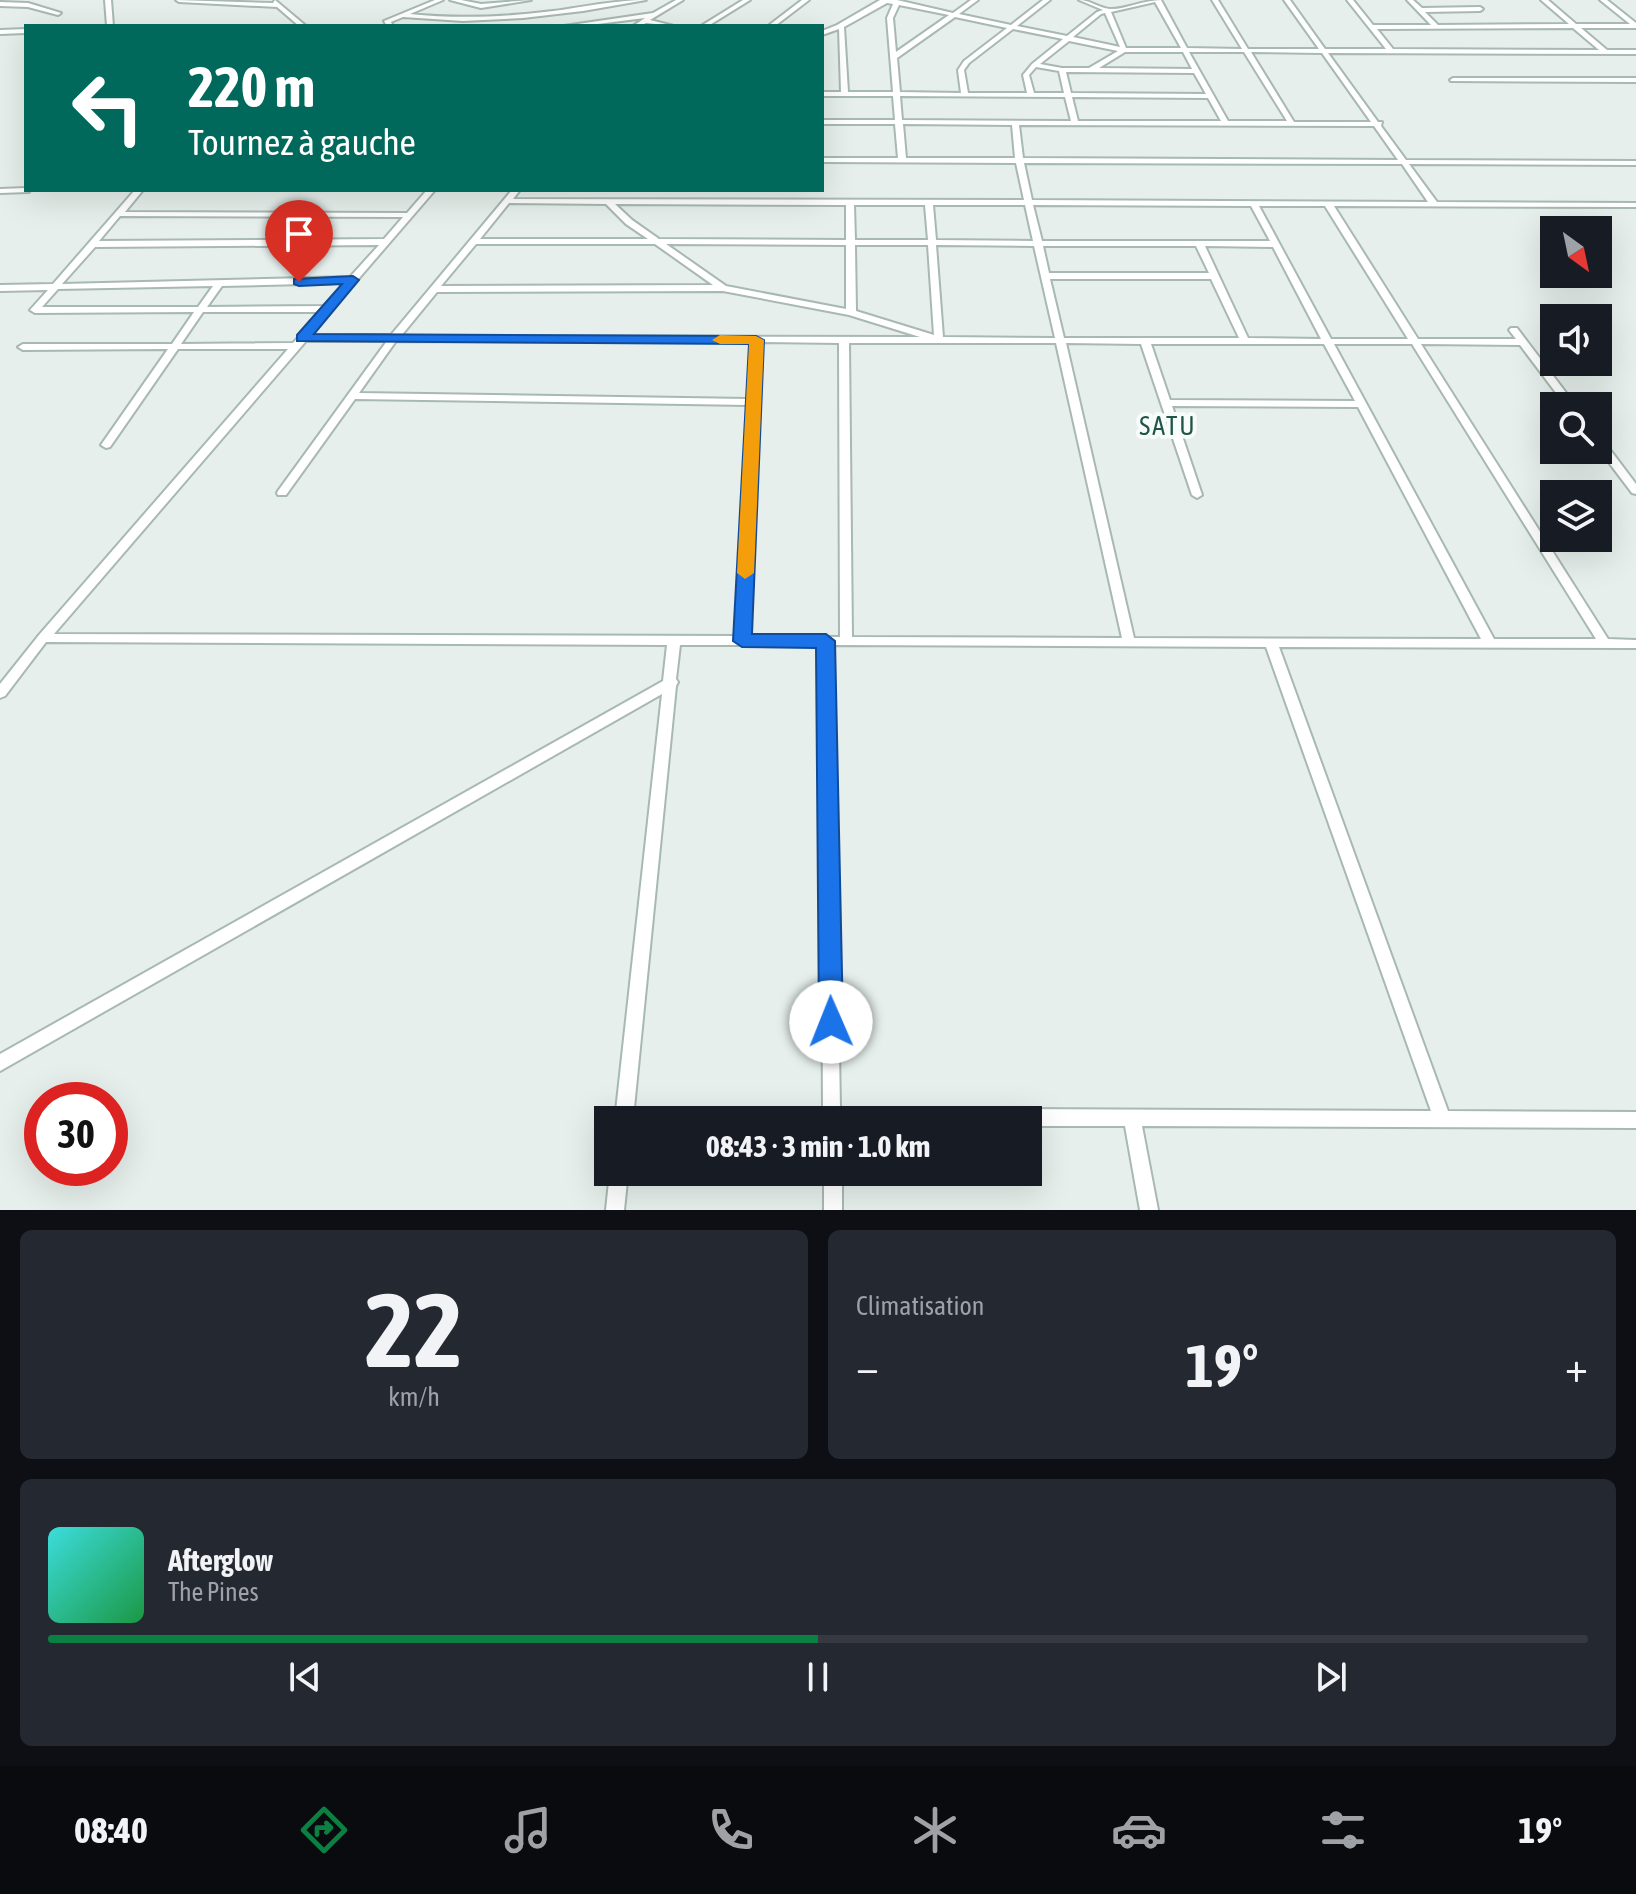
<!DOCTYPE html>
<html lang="fr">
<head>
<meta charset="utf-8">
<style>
  :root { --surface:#171b24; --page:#242831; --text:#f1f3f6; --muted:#9ea1a6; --line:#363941; --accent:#0b8043 }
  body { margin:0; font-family:"Asap Condensed",sans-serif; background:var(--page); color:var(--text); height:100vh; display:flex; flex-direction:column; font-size:30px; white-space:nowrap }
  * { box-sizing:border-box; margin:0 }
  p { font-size:26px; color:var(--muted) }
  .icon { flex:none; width:44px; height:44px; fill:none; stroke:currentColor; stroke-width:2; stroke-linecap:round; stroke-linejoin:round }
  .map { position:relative; height:1210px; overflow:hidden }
  .panel { display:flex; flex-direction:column; gap:20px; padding:20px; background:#0d0f14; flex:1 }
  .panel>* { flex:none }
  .guide { position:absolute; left:24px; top:24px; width:800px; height:168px; border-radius:0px; box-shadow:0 8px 32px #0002; background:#00695c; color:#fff; overflow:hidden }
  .needle { width:52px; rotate:147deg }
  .tools { position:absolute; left:1540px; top:216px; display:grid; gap:16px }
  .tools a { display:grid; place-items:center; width:72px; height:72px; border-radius:0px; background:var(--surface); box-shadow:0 8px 32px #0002; font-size:40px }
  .speed { position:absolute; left:24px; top:1082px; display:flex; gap:16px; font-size:40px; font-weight:700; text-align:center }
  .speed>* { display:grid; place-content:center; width:104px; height:104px; border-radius:50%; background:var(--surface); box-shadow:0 8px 32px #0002; line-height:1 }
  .speed .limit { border:12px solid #d22; background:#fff; color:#111 }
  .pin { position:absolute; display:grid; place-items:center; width:68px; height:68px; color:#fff; margin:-82px -34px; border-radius:50% 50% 50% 0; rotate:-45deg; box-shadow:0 0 8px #0007 }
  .pin .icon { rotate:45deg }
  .me { position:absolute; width:88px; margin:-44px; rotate:359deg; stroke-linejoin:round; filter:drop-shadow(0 0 6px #0008) }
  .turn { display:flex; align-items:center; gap:28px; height:168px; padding:0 32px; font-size:36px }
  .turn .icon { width:104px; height:104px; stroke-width:2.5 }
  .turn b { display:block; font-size:56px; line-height:68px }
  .big { font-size:60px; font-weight:700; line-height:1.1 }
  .panel .card { flex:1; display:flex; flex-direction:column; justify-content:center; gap:12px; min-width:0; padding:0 28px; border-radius:12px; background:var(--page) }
  .panel .dial { align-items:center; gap:0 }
  .dial b { font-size:104px; line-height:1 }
  .song { display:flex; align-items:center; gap:24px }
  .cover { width:96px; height:96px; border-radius:12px; background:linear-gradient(135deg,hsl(180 70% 55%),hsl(140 70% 35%)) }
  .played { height:8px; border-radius:4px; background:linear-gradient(90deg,var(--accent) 50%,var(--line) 50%) }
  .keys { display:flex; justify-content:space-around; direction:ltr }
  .heat { display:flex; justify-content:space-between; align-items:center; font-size:44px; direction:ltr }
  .panel .tiles { flex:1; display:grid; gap:20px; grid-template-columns:1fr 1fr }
  .card:last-child { grid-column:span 2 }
  .trip { position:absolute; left:594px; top:1106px; width:448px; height:80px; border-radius:0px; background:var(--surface); box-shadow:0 8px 32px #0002; font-weight:700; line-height:80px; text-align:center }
  .tabs { display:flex; height:128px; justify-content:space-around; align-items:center; background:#090b0e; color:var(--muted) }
  .tabs .icon { width:56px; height:56px }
  .tabs .on { color:var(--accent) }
  .tabs b { font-size:36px; color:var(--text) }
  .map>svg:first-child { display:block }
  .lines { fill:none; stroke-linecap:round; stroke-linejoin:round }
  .minor-casing { stroke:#a8b8b2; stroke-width:4 }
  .minor { fill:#fff; fill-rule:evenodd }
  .route { fill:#1a73e8; stroke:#114b97; stroke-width:2 }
  .slow { fill:#f59e0b }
  .labels { text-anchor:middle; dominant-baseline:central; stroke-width:8; stroke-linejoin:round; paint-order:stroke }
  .neighbourhood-label { font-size:26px; letter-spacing:2px; fill:#1f5548; stroke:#f7fbf9 }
</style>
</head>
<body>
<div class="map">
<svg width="1636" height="1210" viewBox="0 0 1636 1210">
  <rect width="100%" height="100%" fill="#e6efeb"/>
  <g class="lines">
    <defs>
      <path id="minor" d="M105,0H111L113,26H107Z
        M176,0L273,3L275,0L306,26H299L277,7L179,2Z
        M435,0H443L410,14C458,19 505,17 553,11C584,7 615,0 646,0L583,11L523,18L463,21L403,17L391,22L393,26H387L384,21Z
        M450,0H461L481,4L531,0L481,8Z
        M676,0H683L650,20L674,26L646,23L640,26H633L645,18L582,26H564L653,13Z
        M743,0H750L708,26H701Z
        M802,0H809L775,26H768Z
        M880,0H897L953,13L971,0H978L959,14L1011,25L1043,0H1050L1017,26L1067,36L1097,12L1103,10L1079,0C1090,0 1099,8 1110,9C1123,10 1144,0 1161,0L1187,48L1242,49L1212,0H1218L1248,49H1319L1284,0H1290L1325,49H1386L1347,0H1353L1373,25H1431L1407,0H1413L1422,8L1480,7L1483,9L1480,11L1425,12L1438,25L1569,24L1541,0H1548L1576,24H1630L1600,0H1607L1636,23V28H1581L1607,50H1636V54L1328,53L1378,122H1382L1381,126L1406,160L1636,161V165L1409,164L1437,202L1636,203V207L1334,206L1418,339H1516L1509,330L1511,328H1517L1576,406H1566L1520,345L1421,344L1608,639L1636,640V648L1279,647L1448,1111L1636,1112V1128L1142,1126L1158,1210H1140L1125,1126H1028V1120H615L662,694L0,1071V1054L663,681L667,645L46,642L5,696L0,698V684L39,635L288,349H178L110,447L106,448L101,445L168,349L23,350L18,347L23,344H172L194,312L35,313L30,310L48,290L0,291V285L53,284L135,190H143L125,212L407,213L427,190H435L310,335H391L512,190H520L513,199L1024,200L1016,163L822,162V158H898L895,124H822V120H895L893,96H822V92H841L839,29L822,35V31L837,25ZM1155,2L1181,48H1126L1111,12ZM887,3L893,4L887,18L893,92H848L844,27ZM899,5L949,15L896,52L893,18ZM1105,13L1120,47L1073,37L1101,14ZM955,17L1007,28L964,61L958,70L961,93L900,92L897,58ZM1573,28L1599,50L1393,49L1377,29ZM1013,29L1063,39L1032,64L1023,75L1027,93H968L964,70L969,63ZM1069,41L1118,51L1089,68H1062L1040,64ZM1125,52H1183L1192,69L1099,68ZM1189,52H1244L1287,121H1228ZM1251,52L1322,53L1371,122H1294ZM1036,67L1059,71L1064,93H1034L1029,75ZM1066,72L1194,73L1206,94L1071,93ZM900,96L1065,97L1071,121L902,120ZM1072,97L1208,98L1221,121H1078ZM903,124L1012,125L1015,158H906ZM1019,125L1374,126L1398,160L1023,158ZM1024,163L1402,164L1428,202L1032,200ZM509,203L606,204L626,224L648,239H480ZM615,204L846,205V240L659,239L632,220ZM854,205H925L928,240H855ZM933,205H1025L1033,241L936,240ZM1033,205L1251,206L1270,241H1042ZM1259,206H1325L1408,339H1331ZM120,216L403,217L384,239L99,241ZM476,244H655L713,285L441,286ZM666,244L846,245V309L726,286ZM379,245L350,277L62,284L95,247ZM855,245H928L934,335L856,311ZM936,245L1034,246L1055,338L943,337ZM1043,246H1196L1209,273H1049ZM1205,246L1273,247L1321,339L1248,338ZM1050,279H1211L1239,338H1064ZM346,283L325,306L207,307L222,286ZM213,286L198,307H42L58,289ZM723,291L849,315L920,337L401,336L437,292ZM203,312H321L293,343L181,344ZM306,341H387L278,491L277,493L278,495H286L355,399L748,405L736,636L54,634ZM396,341L751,342L748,399L359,393ZM761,342L839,343L840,637L748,636ZM849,343H1056L1122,638L852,637ZM1066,343L1141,344L1192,495L1197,498L1202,495L1172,406L1358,407L1481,639L1134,638ZM1151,344H1324L1355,401L1170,400ZM1334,344H1412L1596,639H1494ZM680,645H820L823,1108H634L676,686L678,682L676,679ZM832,645L1266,647L1431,1111L840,1108Z
        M0,2L28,3L61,13L58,15L28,7L0,6Z
        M26,29V33L0,34V30Z
        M1453,78H1636V82L1451,81L1450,80Z
        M26,188V190H30L29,192L0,193V189Z
        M1598,438L1602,439L1636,484V494L1632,493L1598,448Z
        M610,1172H628L624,1210H606Z
        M824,1172H842V1210H824Z"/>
    </defs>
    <!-- minor casing -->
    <use href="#minor" class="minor-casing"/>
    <!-- minor -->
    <use href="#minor" class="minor"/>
  </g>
  <!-- route -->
  <path class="route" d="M353,276L359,280L314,334L756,336L764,340L752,634H826L835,641L843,1022L840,1030L831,1033L822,1030L819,1022L816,648L742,647L733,641L749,344L297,341V335L342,284L299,286L294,284V279Z"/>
  <!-- slow -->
  <path class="slow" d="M756,336L764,340L754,573L745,579L737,573L749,344H720L712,340L720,335Z"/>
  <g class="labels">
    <!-- neighbourhood labels -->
    <g class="neighbourhood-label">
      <text x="1168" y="426">SATU</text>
    </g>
  </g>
</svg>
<div class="tools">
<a><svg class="needle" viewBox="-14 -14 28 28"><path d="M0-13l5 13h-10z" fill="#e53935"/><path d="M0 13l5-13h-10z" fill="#9ea1a6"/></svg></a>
<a><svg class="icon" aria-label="sound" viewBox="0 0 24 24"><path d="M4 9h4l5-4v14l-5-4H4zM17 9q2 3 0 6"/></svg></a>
<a><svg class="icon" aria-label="search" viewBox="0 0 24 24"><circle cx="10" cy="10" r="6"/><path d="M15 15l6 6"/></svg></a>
<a><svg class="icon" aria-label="layers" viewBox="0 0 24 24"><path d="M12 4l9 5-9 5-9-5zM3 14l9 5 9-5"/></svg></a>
</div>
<div class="speed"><div class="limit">30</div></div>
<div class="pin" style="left:299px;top:282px;background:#d93025"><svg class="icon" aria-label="arrive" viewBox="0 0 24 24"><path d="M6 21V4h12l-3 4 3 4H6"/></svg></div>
<svg class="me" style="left:831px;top:1022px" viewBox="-20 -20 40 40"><circle r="19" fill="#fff"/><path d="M0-13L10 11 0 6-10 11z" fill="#1a73e8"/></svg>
<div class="trip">08:43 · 3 min · 1.0 km</div>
<div class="guide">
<div class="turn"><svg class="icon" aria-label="left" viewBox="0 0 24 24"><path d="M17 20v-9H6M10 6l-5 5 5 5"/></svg><div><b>220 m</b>Tournez à gauche</div></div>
</div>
</div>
<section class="panel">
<div class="tiles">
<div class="card dial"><b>22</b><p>km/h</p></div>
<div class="card"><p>Climatisation</p>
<div class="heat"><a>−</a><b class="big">19°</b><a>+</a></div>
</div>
<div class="card">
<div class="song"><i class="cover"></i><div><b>Afterglow</b><p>The Pines</p></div></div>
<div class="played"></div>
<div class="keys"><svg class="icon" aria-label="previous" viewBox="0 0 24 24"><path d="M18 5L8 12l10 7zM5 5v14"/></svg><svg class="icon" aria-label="pause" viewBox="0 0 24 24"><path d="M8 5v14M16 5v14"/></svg><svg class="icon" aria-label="next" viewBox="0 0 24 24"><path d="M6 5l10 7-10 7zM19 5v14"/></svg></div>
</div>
</div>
</section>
<nav class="tabs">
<b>08:40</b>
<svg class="icon on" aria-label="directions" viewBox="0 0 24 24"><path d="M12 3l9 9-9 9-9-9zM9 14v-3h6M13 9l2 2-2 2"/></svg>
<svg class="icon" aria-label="music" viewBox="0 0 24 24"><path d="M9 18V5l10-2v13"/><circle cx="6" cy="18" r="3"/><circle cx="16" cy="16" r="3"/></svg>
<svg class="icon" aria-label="phone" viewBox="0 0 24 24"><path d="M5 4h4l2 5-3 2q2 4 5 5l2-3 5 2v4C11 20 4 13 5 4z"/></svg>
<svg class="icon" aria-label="climate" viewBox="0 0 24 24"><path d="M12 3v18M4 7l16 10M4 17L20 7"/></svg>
<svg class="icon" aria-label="car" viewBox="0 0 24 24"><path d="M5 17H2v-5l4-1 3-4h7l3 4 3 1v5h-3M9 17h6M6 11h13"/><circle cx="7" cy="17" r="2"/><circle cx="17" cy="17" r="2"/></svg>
<svg class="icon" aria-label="filters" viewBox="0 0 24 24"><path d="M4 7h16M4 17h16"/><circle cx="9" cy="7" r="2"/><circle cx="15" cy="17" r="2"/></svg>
<b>19°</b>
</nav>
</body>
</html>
